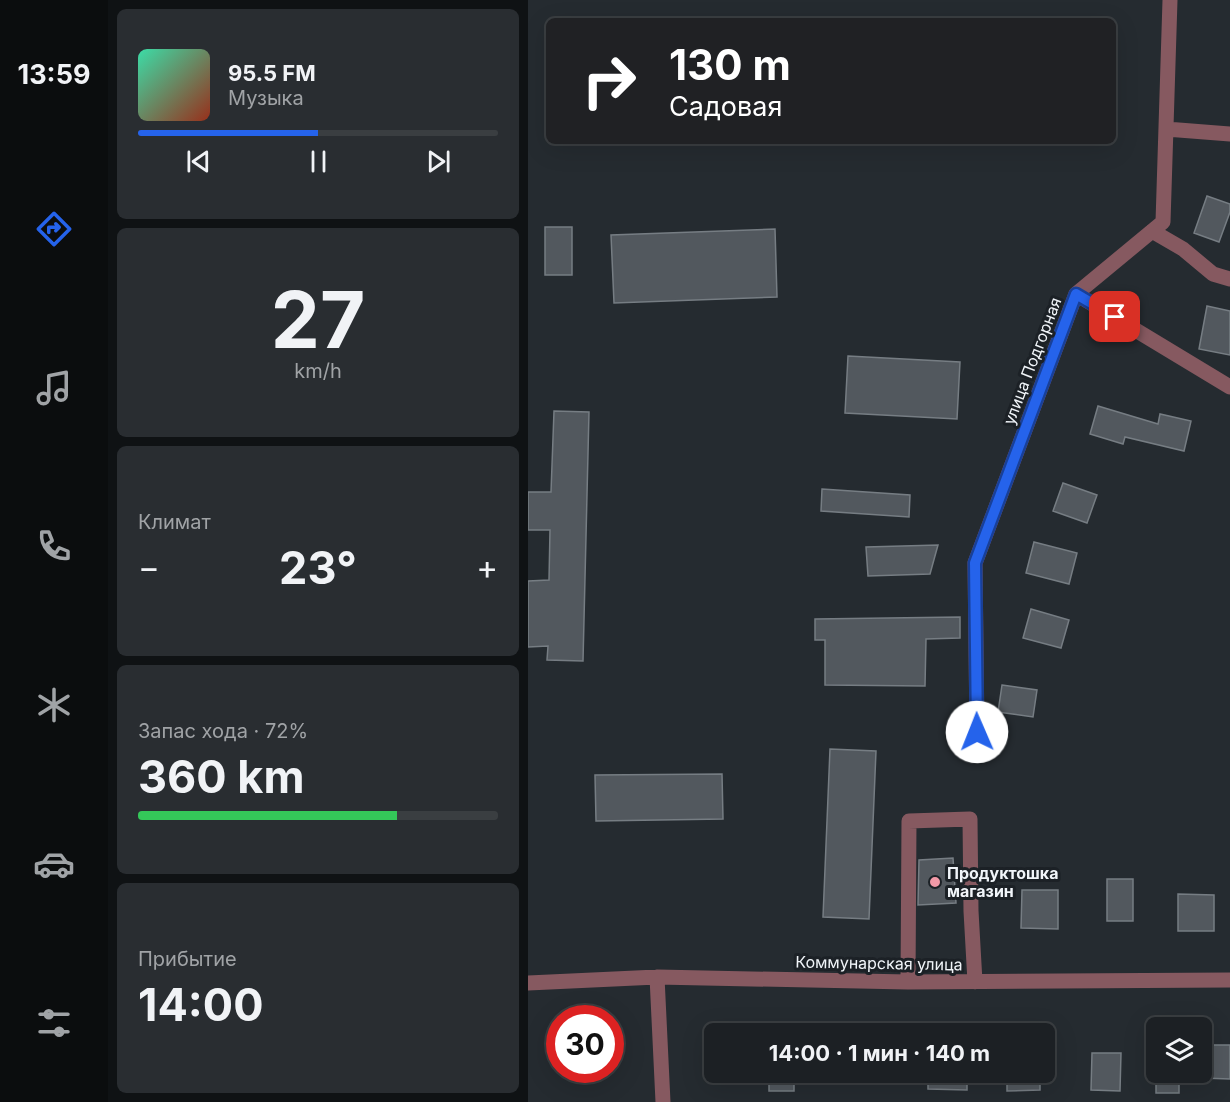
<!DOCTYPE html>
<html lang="ru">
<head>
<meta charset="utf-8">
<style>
  :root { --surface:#1c2024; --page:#292d31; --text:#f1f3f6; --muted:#a0a3a6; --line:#3a3e41; --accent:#2563eb }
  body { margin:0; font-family:Inter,sans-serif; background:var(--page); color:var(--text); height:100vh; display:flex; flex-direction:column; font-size:22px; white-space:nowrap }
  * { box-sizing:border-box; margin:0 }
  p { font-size:20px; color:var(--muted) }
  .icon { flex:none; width:33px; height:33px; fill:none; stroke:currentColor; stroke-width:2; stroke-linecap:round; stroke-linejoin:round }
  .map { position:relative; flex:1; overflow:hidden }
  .sheet { display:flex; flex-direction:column; gap:9px; padding:9px; background:#0f1214; width:420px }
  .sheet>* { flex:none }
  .hud { position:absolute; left:18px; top:18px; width:570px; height:126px; border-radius:9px; box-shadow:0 6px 24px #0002,0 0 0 2px var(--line); background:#202124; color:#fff; overflow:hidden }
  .buttons { position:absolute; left:618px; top:1017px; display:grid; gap:12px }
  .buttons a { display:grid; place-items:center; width:66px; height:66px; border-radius:9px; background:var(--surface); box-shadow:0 6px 24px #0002,0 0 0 2px var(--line); font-size:30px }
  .speed { position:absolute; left:18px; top:1005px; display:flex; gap:12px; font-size:30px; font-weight:700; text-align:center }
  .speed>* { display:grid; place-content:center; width:78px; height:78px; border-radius:50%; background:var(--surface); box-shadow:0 6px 24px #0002,0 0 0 2px var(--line); line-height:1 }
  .speed .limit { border:9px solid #d22; background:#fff; color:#111 }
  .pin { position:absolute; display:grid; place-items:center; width:51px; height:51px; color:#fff; margin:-26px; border-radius:12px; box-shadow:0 3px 9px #0006 }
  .me { position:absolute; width:66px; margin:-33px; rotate:359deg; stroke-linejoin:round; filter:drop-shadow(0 0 4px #0008) }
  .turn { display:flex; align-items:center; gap:21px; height:126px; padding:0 24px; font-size:27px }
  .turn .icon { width:78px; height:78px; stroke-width:2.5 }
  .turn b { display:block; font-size:42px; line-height:51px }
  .big { font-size:45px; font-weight:700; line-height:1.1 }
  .sheet .card { flex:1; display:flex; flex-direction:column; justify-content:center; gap:9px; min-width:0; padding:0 21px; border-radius:9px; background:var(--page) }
  .sheet .dial { align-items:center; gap:0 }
  .dial b { font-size:78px; line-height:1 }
  .song { display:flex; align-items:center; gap:18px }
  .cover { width:72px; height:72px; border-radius:9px; background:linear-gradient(135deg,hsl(160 70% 55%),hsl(10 70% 35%)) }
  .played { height:6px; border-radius:3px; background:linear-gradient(90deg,var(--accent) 50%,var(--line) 50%) }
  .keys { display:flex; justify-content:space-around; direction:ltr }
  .heat { display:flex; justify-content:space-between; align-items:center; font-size:33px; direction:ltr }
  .charge { height:9px; border-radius:4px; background:linear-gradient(90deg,#34c759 72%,var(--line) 0) }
  .trip { position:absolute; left:176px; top:1023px; width:351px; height:60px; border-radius:9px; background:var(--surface); box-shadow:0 6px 24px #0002,0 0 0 2px var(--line); font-weight:700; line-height:60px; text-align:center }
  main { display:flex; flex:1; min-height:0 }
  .dock { display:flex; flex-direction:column; width:108px; justify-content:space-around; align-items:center; background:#0b0d0e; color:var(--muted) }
  .dock .icon { width:42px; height:42px }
  .dock .current { color:var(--accent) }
  .dock b { font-size:27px; color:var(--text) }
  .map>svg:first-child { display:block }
  .building { fill:#52585e; stroke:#767d83; stroke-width:1.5 }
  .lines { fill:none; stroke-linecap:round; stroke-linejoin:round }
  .street { stroke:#865960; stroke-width:15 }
  .route-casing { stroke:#184099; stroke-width:15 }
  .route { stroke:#2563eb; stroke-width:10 }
  .poi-dot { fill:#f39aa8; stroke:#1c2126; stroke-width:2 }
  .labels { text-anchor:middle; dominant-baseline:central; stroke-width:6; stroke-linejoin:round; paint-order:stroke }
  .street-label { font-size:16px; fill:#f1f5f9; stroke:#1c2126 }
  .poi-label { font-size:16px; font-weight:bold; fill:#f1f5f9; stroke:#1c2126; text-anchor:start }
</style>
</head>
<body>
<main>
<nav class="dock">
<b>13:59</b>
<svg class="icon current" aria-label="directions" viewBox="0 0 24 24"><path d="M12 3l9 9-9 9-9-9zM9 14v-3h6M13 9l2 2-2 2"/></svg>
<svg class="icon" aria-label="music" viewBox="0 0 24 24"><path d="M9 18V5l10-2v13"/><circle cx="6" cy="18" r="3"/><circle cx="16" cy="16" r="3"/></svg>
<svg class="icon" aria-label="phone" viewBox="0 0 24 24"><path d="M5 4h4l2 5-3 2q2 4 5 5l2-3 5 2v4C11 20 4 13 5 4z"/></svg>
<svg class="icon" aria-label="climate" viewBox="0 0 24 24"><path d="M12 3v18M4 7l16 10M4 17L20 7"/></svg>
<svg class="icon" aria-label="car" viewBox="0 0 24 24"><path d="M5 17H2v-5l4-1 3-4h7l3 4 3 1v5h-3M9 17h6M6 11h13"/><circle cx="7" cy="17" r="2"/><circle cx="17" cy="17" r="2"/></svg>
<svg class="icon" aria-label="filters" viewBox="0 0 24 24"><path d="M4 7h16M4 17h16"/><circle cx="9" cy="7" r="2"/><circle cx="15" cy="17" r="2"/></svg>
</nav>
<section class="sheet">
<div class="card">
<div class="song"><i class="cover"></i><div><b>95.5 FM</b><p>Музыка</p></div></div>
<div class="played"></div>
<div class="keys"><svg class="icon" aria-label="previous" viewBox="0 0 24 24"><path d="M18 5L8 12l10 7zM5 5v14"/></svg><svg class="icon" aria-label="pause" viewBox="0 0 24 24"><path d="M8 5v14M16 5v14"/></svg><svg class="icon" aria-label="next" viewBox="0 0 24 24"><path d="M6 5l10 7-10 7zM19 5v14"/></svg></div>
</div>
<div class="card dial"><b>27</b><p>km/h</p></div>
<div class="card"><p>Климат</p>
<div class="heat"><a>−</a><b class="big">23°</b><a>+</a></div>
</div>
<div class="card"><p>Запас хода · 72%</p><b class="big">360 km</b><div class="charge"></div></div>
<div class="card"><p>Прибытие</p><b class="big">14:00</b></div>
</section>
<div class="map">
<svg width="702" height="1102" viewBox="0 0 702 1102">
  <rect width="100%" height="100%" fill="#252b30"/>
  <!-- building -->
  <path class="building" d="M679,196L702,204V212L691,242L666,233Z
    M17,227H44V275H17Z
    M247,229L249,297L86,303L83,235Z
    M679,306L702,311V355L671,349Z
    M320,356L432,362L429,419L317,413Z
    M570,406L630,424L632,414L663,421L656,451L597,437L595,444L562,434Z
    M26,411L61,412L55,661L19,660L20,646L0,647V581L21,580L22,530H0V492H23Z
    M535,483L569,495L559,523L525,511Z
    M294,489L382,495L381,517L293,511Z
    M506,542L549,553L541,584L498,573Z
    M410,545L402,574L340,576L338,547Z
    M503,609L541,620L533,648L495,638Z
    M432,617V638L398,639L397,686L297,685V640H287V619Z
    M474,685L509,690L505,717L470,712Z
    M302,749L348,751L341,919L295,917Z
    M194,774L195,819L68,821L67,775Z
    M425,858L428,903L390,905L391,860Z
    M579,879H605V921H579Z
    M494,890H530V929L493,928Z
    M650,894L686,895V931H650Z
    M674,1045H702V1079L674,1078Z
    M564,1053H593L592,1091L563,1090Z
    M241,1072H266V1091H241Z
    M400,1072H439V1090L400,1089Z
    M479,1072H512V1090L479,1091Z
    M628,1072H651V1093H628Z"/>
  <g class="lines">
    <!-- street -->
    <path class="street" d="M638,129L702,134
      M624,231L655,249L685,274L702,279
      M548,294L702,387
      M449,732L447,563L548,294L635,222L642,0
      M129,977L135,1102
      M380,982L381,821L442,819L443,911L447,982
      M0,983L129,977L380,982L702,980"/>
  </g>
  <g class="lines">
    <defs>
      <path id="route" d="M449,732L447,563L548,294L587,317"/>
    </defs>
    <!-- route casing -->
    <use href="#route" class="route-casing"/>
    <!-- route -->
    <use href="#route" class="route"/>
  </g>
  <!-- markers -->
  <circle class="poi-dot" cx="407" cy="882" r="6"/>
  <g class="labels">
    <!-- street labels -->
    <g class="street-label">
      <text transform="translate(504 361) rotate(-69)">улица Подгорная</text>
      <text transform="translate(351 963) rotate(1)">Коммунарская улица</text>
    </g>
    <!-- poi labels -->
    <g class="poi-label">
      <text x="419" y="873">Продуктошка<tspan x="419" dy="18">магазин</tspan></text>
    </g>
  </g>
</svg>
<div class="buttons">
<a><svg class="icon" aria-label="layers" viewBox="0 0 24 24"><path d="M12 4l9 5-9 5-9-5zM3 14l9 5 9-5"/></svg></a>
</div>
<div class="speed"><div class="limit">30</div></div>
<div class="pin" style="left:587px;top:317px;background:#d93025"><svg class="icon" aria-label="arrive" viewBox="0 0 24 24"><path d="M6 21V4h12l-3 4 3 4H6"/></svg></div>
<svg class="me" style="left:449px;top:732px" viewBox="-20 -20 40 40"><circle r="19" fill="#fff"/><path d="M0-13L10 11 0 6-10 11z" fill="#2563eb"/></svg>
<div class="trip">14:00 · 1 мин · 140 m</div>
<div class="hud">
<div class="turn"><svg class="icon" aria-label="right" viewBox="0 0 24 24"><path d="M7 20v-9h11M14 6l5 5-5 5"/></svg><div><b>130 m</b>Садовая</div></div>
</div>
</div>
</main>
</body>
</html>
